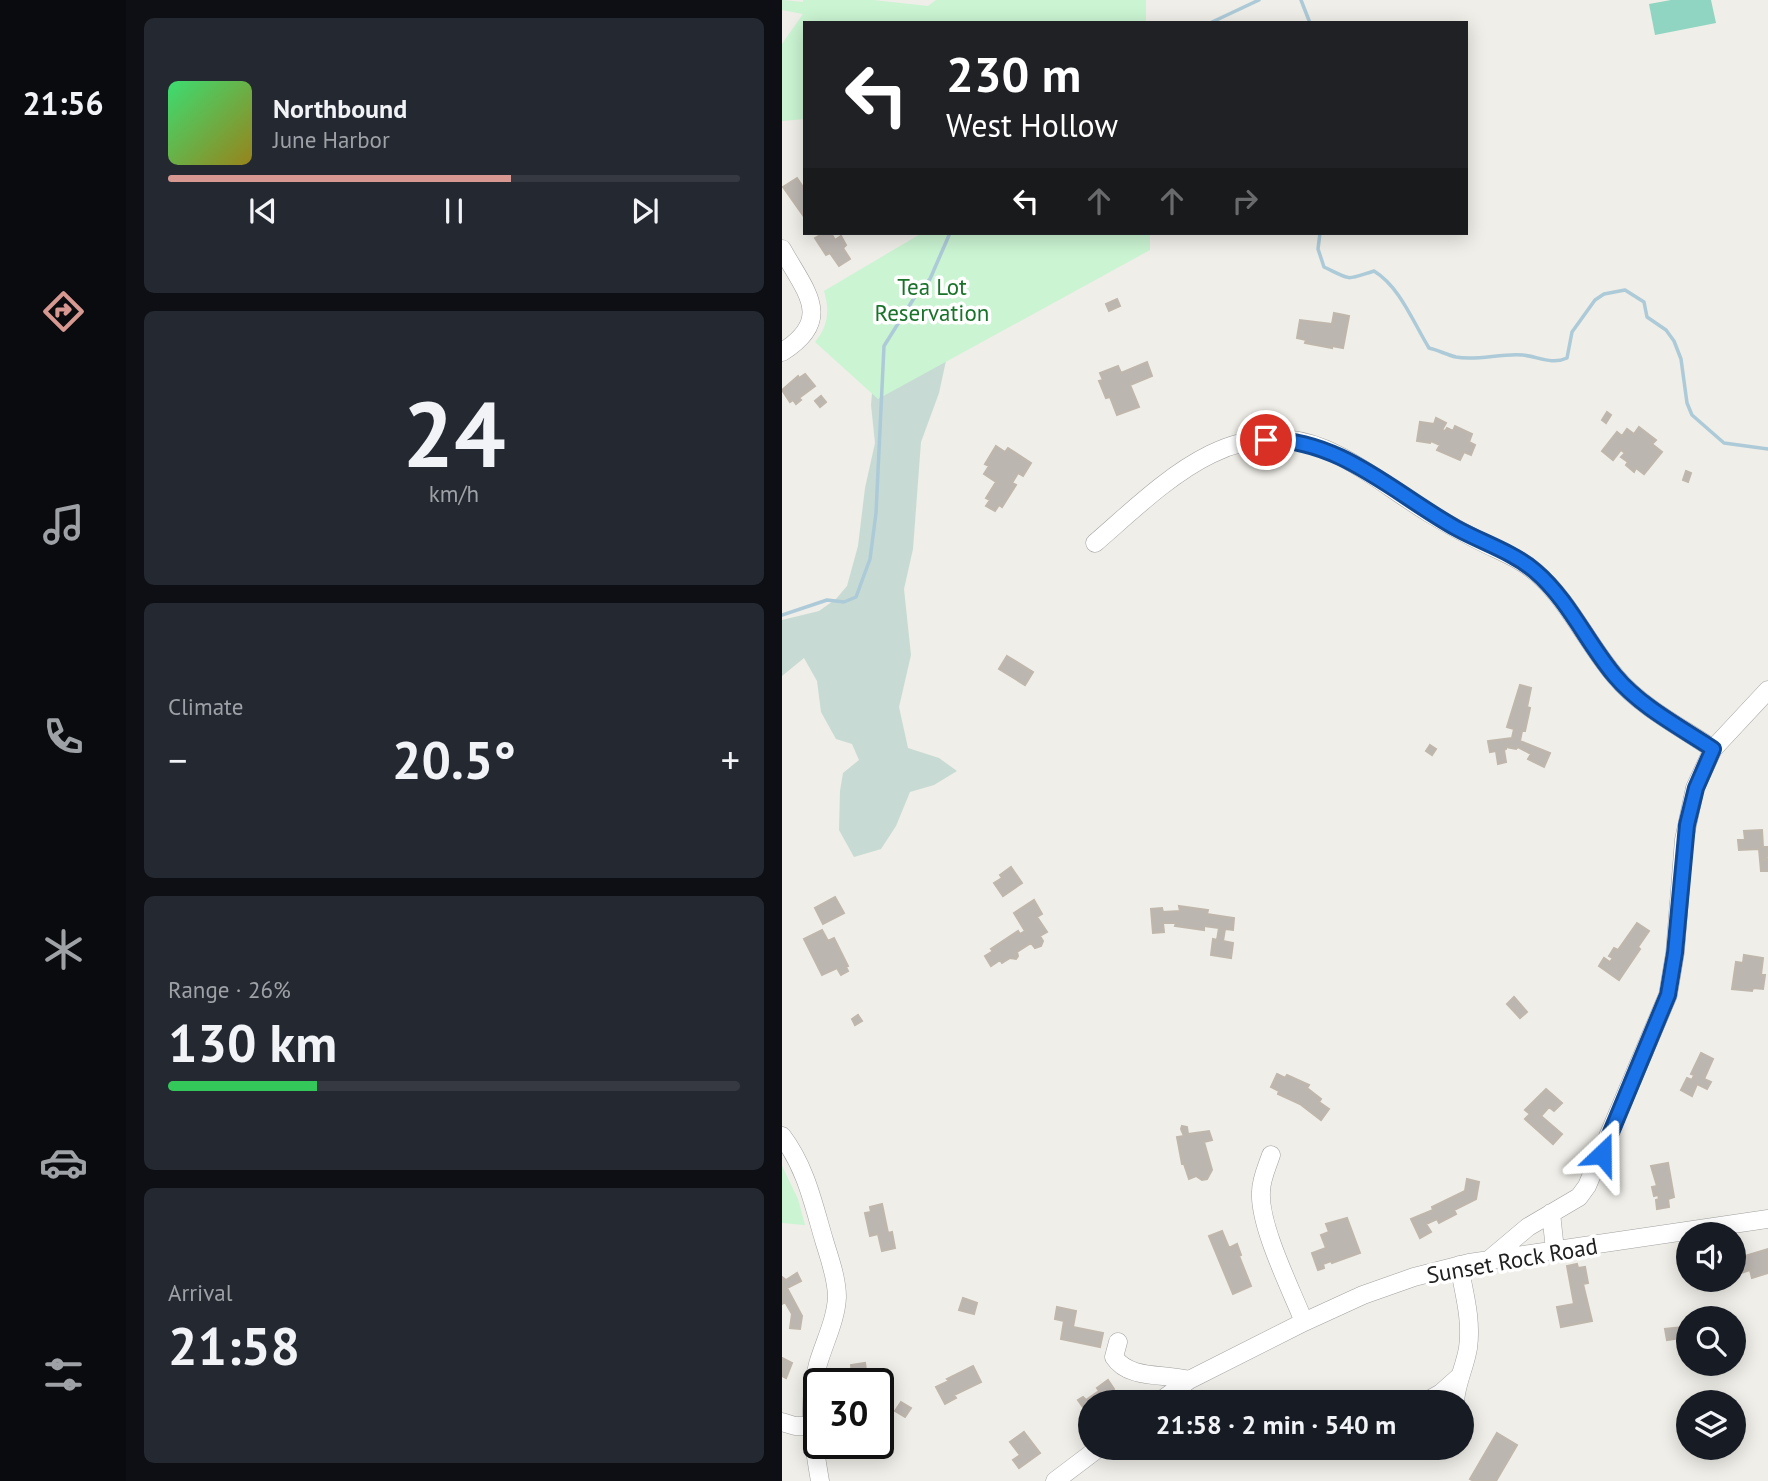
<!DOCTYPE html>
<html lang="en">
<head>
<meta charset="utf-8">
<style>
  :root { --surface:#171b24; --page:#242831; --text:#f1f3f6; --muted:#9ea1a6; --line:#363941; --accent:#d79892 }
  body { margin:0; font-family:"PT Sans",sans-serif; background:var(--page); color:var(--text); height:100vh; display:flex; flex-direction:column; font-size:26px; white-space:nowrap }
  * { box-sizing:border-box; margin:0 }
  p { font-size:23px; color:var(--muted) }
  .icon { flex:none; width:38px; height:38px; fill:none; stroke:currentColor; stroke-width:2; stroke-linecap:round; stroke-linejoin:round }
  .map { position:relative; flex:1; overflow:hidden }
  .panel { display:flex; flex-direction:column; gap:18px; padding:18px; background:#0d0f14; width:656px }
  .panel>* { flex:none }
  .guide { position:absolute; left:21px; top:21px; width:665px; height:214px; border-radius:0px; box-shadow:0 4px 18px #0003; background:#202124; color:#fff; overflow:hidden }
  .tools { position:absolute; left:894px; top:1222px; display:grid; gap:14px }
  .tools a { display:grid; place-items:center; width:70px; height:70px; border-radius:50%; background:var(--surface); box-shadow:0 4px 18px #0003; font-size:35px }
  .speed { position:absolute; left:21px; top:1368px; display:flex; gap:14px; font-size:35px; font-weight:700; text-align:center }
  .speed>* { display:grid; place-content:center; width:91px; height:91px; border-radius:50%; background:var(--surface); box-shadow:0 4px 18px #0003; line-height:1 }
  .speed .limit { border:4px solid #111; border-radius:10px; background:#fff; color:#111 }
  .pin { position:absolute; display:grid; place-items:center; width:60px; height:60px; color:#fff; margin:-30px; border:4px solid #fff; border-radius:50%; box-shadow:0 2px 7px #0007 }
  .me { position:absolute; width:77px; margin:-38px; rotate:23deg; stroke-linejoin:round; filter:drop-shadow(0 0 5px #0008) }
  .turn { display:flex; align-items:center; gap:24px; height:147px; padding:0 28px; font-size:32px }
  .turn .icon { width:91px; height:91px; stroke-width:2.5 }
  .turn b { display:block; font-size:49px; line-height:60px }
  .lanes { display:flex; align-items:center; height:66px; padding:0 28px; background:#0003; justify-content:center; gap:35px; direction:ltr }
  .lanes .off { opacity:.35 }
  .big { font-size:52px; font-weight:800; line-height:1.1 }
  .panel .widget { flex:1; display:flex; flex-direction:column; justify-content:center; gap:10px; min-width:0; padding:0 24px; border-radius:10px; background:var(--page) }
  .panel .dial { align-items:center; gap:0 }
  .dial b { font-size:91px; line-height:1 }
  .song { display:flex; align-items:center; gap:21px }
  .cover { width:84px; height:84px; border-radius:10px; background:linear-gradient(135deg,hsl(140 70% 55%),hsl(50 70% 35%)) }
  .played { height:7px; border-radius:4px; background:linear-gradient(90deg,var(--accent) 60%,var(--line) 60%) }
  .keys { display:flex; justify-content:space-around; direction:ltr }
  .heat { display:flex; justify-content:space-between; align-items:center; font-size:38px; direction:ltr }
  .charge { height:10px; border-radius:5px; background:linear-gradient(90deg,#34c759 26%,var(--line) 0) }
  .trip { position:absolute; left:296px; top:1390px; width:396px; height:70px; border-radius:35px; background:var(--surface); box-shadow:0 4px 18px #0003; font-weight:800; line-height:70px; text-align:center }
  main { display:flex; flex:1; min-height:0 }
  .menu { display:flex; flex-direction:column; width:126px; justify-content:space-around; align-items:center; background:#090b0e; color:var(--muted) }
  .menu .icon { width:49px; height:49px }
  .menu .on { color:var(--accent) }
  .menu b { font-size:32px; color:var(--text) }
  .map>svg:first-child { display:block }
  .wetland { fill:#c7dbd4 }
  .park { fill:#caf4d2 }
  .pitch { fill:#8fd5c1 }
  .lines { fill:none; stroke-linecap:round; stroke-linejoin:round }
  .stream { stroke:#adcad8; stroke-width:3.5 }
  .building { fill:#bcb6b1; stroke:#bfb6ac; stroke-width:2 }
  .minor-casing { stroke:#a1a1a1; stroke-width:19 }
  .minor { stroke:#fff; stroke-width:18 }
  .route-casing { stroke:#114b97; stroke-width:18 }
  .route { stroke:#1a73e8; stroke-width:12 }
  .labels { text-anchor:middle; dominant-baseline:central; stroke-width:7; stroke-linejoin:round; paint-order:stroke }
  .park-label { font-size:23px; fill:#19732a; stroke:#fff }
  .street-label { font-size:23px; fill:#202020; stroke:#fff }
</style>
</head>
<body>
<main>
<nav class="menu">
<b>21:56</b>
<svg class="icon on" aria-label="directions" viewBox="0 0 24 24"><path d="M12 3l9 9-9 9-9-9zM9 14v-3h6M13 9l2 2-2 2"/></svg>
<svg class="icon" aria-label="music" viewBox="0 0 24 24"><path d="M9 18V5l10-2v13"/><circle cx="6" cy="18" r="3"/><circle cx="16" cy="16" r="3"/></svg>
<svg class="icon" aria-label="phone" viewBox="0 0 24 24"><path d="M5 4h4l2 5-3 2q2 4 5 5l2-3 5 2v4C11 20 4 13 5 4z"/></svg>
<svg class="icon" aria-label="climate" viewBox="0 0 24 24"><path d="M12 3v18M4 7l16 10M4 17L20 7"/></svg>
<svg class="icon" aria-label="car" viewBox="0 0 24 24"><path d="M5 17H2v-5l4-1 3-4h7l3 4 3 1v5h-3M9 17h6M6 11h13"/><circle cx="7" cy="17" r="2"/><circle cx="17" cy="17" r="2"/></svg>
<svg class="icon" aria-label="filters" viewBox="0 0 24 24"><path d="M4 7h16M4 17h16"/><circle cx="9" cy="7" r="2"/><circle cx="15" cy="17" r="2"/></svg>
</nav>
<section class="panel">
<div class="widget">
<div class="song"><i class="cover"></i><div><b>Northbound</b><p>June Harbor</p></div></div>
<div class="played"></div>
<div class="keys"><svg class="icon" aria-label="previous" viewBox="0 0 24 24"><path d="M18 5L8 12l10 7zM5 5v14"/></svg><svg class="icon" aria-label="pause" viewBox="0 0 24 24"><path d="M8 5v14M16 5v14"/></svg><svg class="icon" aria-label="next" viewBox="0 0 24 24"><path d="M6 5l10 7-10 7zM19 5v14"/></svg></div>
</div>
<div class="widget dial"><b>24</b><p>km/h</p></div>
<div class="widget"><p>Climate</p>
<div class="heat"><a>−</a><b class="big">20.5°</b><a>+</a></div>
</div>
<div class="widget"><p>Range · 26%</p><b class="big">130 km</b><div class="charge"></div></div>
<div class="widget"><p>Arrival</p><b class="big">21:58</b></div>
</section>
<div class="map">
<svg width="986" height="1481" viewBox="0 0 986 1481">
  <rect width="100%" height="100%" fill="#efeee8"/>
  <!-- wetland -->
  <path class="wetland" d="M181,282L157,393L139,442L131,549L122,589L129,655L117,707L126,748L157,758L175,771L152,785L128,792L114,826L99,849L72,857L57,830L58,791L61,773L77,760L70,744L54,739L39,712L35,681L22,658L0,676V620L37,611L54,599L65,586L76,546L83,488L93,443L89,405L95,336Z"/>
  <!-- park -->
  <path class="park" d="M0,0L21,2V0H91L146,6L154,0H364V23H23V119L0,121V44L21,14L0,10Z
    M140,233H368V250L96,399L33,342C46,327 48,310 42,291Z
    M0,1166L16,1199L23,1225L0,1223Z"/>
  <!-- pitch -->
  <path class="pitch" d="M889,0H929L934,23L873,35L867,4Z"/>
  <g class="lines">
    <!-- stream -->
    <path class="stream" d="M519,0L528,23
      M428,23L477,0
      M538,233L536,249L542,267C571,281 563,280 592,271C618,287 631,322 647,348C656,350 665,355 674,357C695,361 719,353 741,355C757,357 770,365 785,358L790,332L813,300L822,294L843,290L862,302L865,317L884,330L892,341L899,359L905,403L910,415L942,443L986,449
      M0,615L45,600L62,602L74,597L88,559L94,513L102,346L134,295L148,279L168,233"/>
  </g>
  <!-- building -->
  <path class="building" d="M15,178L23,190V218L1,187Z
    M42,233H49L53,240L59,236L64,245L61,248L68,259L57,266L48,253L44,255L33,238Z
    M335,299L338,306L327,311L324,304Z
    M552,313L567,316L561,348L550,346V348L523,343L524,340L515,338L518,320L550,324Z
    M365,362L370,376L348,385L357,407L335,415L328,397L324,398L317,381L321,380L318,373L336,366L339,373Z
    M23,374L33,386L17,398L19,400L14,404L11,400L8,402L0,390L16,376L17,378Z
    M39,396L44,402L38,407L33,401Z
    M825,412L829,415L824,423L820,420Z
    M654,418L664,423L660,430L663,431L665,428L671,431L673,426L690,434L687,442L693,445L689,455L682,452L678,460L655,450L658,445L649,441L648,443L635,441L638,422L652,424Z
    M857,427L874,440L870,444L880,452L862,474L854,468L852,472L844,465L846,462L839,457L843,453L839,450L831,460L820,451L835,432L840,436L845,429L852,434Z
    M214,446L223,452L226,448L249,463L241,476L236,473L230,483L234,485L220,507L217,505L213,511L204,506L208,500L204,498L214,482L202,474L207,466L203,464Z
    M904,471L909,473L906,482L901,480Z
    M225,656L251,672L243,685L217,669Z
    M738,685L749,688L745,707L748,708L743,731H740L738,741L768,753L762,767L746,759L749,754L736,747L734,749L724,747V749L722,750L724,762L716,764L714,751L708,752L706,741L730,738L732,729L725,727Z
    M648,745L654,749L650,755L644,751Z
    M980,830L981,847H985V857L982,859H986V871H979L977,849L957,850L956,840H963L962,831Z
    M229,867L240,883L221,896L212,883L220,878L218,875Z
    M53,897L62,913L41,924L33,908Z
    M252,900L260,914L255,917L265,932L258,936L261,941L259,946L253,948L249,943L235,952L236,956L234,959L228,958L220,963L218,960L209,966L203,956L211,951L209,949L236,931L238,934L243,931L232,913Z
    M397,906L426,910L425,914L452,918L451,930L443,929L441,941L451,943L449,958L429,955L431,939L435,940L437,928L422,926V930L393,926L394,923H381L382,932L371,933L369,909L380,908L381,912L398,911Z
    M855,923L867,931L856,947L858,949L837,980L817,966L822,958L828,962L831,958L827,956L832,948L836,950Z
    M40,930L46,941L52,938L66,966L64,967L66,971L59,975L55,968L40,975L22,939Z
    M962,955L981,958L979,975H983L981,989L971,988L970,991L950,989L954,962L961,963Z
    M732,997L745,1012L738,1018L725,1004Z
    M76,1015L80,1021L73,1025L70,1019Z
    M919,1053L931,1059L922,1079L929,1082L925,1089L915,1084L910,1096L899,1090L905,1078L910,1080L912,1075L909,1074Z
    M495,1074L503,1078L505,1075L527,1085L525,1088L539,1099L537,1102L547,1109L539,1120L518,1104L496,1094L497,1091L489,1087Z
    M764,1089L780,1103L772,1111L767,1107L759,1116L780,1134L771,1144L743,1119L748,1114L743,1110Z
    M400,1126L405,1127L406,1134L427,1131L430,1140L422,1142L430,1170L425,1179L420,1180L414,1176L407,1179L402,1164H400L395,1137L402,1136L399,1129Z
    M886,1163L892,1197L886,1199L887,1207L875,1209L874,1200L877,1199L876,1195L872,1196L870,1187L875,1186L869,1166Z
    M685,1179L697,1182L694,1199L672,1210L674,1214L657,1223L655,1219L644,1224L649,1232L638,1238L629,1219L651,1210L650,1207L683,1191Z
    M100,1204L106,1233L110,1232L113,1248L100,1251L96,1234L88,1236L83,1213L89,1212L88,1207Z
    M565,1218L578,1253L550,1263L549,1261L541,1264L542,1268L536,1270L530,1253L544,1248L539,1235L547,1232L544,1224Z
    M440,1231L447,1248L455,1244L459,1255L457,1256L469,1286L451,1294L427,1236Z
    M986,1249V1273L970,1278L968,1270L953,1275L952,1256L962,1253L963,1256Z
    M795,1264L796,1268L803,1267L806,1283L801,1284L810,1321L779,1327L775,1307L792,1304L785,1266Z
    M15,1273L19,1281L5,1288L20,1316L18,1329L8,1328L10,1314L3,1302L0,1304V1277L4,1280Z
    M181,1298L195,1303L192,1314L177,1310Z
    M275,1307L294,1311L291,1327L321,1333L318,1347L279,1339L282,1321L273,1319Z
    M906,1322V1337L885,1340L883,1329L902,1327V1323Z
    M0,1358L10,1363L4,1378L0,1376Z
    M83,1363L86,1384H67L66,1377H70L69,1365Z
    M191,1366L199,1382L172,1395L174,1398L163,1404L154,1387L167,1381L165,1379Z
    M326,1380L332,1389L322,1396L325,1402H308V1406L303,1410L296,1400L301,1397L304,1400L317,1391L315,1388Z
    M119,1402L129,1408L123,1417L113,1411Z
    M242,1432L258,1453L237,1468L231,1460L238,1455L228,1442Z
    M715,1433L735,1445L714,1481H692L688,1479Z"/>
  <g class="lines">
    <defs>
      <path id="minor" d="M0,249C23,291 53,319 0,352
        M313,543C378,487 449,410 543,449C580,465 613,492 647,513C667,525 687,536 708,546C727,555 746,563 761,579C790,607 807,646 834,677C859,707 899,727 931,749
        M0,1136C24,1168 31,1203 42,1240C47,1257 55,1278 55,1297C54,1320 42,1343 36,1364C25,1404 31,1441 38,1481
        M489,1155C485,1167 479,1179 479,1192C477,1226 509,1289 522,1322
        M769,1213L773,1250
        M708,1259L746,1227L797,1197L805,1186L886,995L893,953L902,840L913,788L931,749L986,690
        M336,1342L332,1357C347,1380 383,1373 407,1380
        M377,1402L407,1380L522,1322L581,1295L632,1277L687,1263L986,1219
        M643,1402L659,1393L677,1377
        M673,1402C674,1383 683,1367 686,1348C690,1320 682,1293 677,1265
        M0,1422L13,1426H29
        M273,1481L318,1447"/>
    </defs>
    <!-- minor casing -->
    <use href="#minor" class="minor-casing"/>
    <!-- minor -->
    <use href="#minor" class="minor"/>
  </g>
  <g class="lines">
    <defs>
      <path id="route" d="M484,440C557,438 613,494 674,528C699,542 731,552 753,571C787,600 805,643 833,676C859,707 898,727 931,749L914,788L905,825L893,953L886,995L820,1154"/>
    </defs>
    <!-- route casing -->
    <use href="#route" class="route-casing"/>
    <!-- route -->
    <use href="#route" class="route"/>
  </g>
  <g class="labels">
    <!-- park labels -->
    <g class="park-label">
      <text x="150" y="286">Tea Lot<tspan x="150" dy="26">Reservation</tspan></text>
    </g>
    <!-- street labels -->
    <g class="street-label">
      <text transform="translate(730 1260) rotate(-10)">Sunset Rock Road</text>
    </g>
  </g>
</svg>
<div class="tools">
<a><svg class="icon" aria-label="sound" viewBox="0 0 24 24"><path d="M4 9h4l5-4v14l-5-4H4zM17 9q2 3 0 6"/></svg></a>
<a><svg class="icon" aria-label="search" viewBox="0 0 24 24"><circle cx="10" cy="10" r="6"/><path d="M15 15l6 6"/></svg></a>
<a><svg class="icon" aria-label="layers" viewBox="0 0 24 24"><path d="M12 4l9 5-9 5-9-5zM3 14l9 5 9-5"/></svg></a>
</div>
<div class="speed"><div class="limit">30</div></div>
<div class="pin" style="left:484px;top:440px;background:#d93025"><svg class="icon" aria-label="arrive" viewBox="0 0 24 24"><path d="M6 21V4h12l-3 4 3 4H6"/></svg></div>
<svg class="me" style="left:820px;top:1154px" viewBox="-20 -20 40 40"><path d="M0-17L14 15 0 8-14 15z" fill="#1a73e8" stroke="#fff" stroke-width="4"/></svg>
<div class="trip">21:58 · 2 min · 540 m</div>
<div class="guide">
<div class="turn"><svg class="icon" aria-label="left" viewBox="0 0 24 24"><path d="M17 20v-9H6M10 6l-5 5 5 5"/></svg><div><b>230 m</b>West Hollow</div></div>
<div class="lanes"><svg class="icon" aria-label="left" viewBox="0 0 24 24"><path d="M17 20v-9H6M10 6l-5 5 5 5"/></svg><svg class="icon off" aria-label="ahead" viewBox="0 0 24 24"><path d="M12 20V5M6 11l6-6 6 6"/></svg><svg class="icon off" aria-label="ahead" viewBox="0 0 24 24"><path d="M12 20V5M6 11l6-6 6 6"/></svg><svg class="icon off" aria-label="right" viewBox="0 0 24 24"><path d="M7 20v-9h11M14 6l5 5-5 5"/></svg></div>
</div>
</div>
</main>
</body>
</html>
